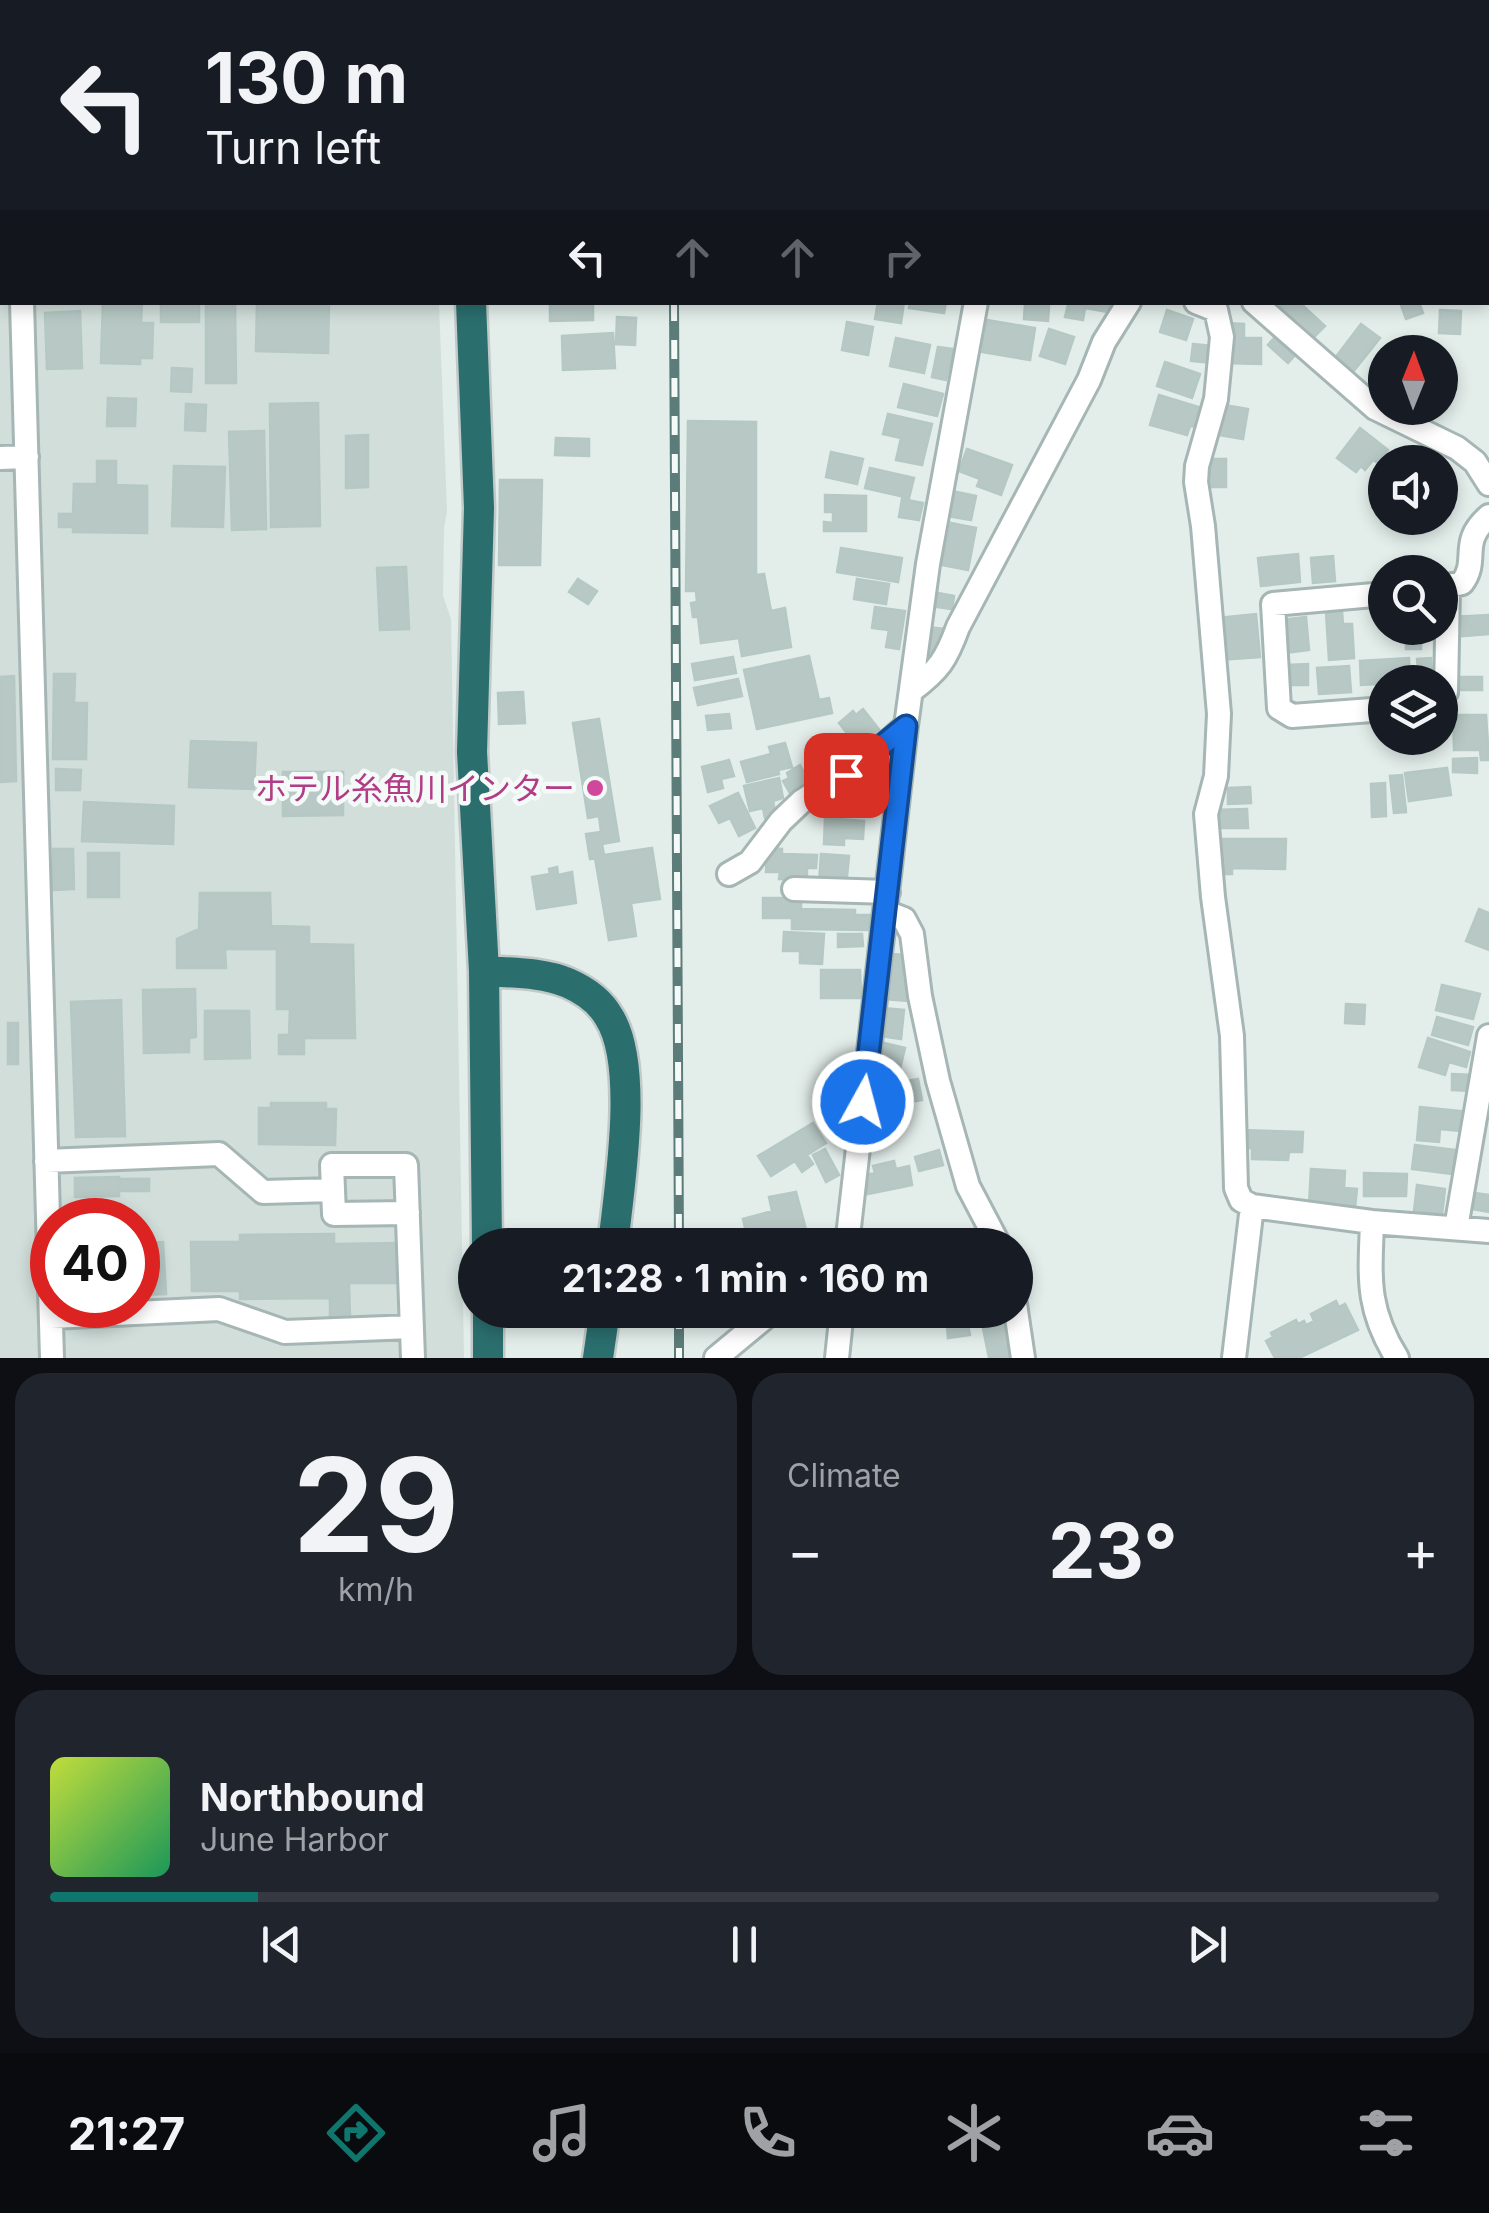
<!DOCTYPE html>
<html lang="en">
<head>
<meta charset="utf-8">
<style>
  :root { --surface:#171b24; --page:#20242c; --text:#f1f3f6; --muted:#9ea1a6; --line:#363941; --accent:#0f766e }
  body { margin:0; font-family:Inter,"Noto Sans JP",sans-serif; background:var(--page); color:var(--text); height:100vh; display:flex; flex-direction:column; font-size:38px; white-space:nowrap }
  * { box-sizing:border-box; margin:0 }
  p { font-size:32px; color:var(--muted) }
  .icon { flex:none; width:55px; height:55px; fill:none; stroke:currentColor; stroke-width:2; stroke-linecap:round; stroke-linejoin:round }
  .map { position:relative; height:1358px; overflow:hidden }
  .details { display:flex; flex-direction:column; gap:15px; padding:15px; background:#0d0f14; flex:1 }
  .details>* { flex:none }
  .banner { position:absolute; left:0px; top:0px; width:1490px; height:305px; box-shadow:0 5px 15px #0003; background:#171b24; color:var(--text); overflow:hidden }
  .needle { width:65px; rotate:1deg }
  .controls { position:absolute; left:1368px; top:335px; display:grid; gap:20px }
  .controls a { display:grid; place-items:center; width:90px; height:90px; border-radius:50%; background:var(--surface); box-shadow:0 5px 15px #0003; font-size:50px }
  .speed { position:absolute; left:30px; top:1198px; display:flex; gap:20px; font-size:50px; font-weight:700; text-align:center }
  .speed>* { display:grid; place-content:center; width:130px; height:130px; border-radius:50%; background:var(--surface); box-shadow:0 5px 15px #0003; line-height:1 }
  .speed .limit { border:15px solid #d22; background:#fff; color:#111 }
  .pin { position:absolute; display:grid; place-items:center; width:85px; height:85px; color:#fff; margin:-42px; border-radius:20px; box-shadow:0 5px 15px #0006 }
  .me { position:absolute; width:110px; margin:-55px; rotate:7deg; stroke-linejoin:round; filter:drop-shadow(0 0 8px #0008) }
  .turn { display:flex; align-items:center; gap:35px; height:210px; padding:0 40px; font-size:45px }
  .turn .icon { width:130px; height:130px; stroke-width:2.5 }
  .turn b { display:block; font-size:70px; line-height:85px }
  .lanes { display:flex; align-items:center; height:95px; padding:0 40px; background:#0003; justify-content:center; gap:50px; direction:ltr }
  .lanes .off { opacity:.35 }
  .big { font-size:75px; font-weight:700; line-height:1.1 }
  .details .card { flex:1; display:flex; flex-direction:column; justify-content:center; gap:15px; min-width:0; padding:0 35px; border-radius:30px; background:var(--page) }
  .details .dial { align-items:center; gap:0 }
  .dial b { font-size:130px; line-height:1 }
  .song { display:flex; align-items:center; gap:30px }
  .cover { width:120px; height:120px; border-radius:15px; background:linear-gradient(135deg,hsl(70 70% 55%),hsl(150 70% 35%)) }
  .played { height:10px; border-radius:5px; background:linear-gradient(90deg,var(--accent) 15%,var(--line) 15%) }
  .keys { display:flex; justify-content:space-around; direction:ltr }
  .heat { display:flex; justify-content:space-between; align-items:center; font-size:55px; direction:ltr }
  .details .tiles { flex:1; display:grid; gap:15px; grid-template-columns:1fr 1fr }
  .card:last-child { grid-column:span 2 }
  .trip { position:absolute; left:458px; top:1228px; width:575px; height:100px; border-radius:50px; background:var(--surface); box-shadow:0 5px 15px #0003; font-weight:700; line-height:100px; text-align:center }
  .menu { display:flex; height:160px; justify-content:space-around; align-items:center; background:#090b0e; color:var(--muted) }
  .menu .icon { width:70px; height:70px }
  .menu .active { color:var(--accent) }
  .menu b { font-size:45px; color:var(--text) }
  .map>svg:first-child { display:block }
  .built { fill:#d1deda; fill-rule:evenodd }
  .building { fill:#b8c9c5; stroke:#b5c8c4; stroke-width:2.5 }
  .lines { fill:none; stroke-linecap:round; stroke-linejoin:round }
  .minor-casing { stroke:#a5b6b4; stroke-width:28 }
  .highway-casing { stroke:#c1cac9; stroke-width:35 }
  .minor { stroke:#fff; stroke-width:22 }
  .highway { stroke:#2b6e6e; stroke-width:30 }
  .rail-casing { stroke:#5c7c79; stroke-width:10 }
  .rail { stroke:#f4faf8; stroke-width:6; stroke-dasharray:19; stroke-linecap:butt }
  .route-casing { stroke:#114b97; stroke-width:25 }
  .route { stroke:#1a73e8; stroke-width:18 }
  .hotel-dot { fill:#d1479c; stroke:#f4faf8; stroke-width:4 }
  .labels { text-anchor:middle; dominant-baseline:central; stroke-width:9; stroke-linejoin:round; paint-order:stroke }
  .hotel-label { font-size:32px; fill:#b23c85; stroke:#f4faf8; text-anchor:end }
</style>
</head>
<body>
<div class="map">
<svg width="1489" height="1358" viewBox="0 0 1489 1358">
  <rect width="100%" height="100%" fill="#e3eeeb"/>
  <!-- built -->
  <path class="built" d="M0,0H428V2H2V302L439,303L447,512L444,528L443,596L451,619L464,1358H0ZM52,1220H138V1305H52Z"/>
  <!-- building -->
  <path class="building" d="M103,302H142L141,323H153L152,358H140V364L101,363Z
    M161,302H199V322H161Z
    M206,302H235L236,383H206Z
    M257,302H329L328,353L256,351Z
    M550,302H593V320L550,321Z
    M878,302H904L901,323L875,319Z
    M910,302H946L944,313L909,308Z
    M1063,302H1110L1108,312L1085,308L1083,320L1065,317L1068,305Z
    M1284,302H1299L1325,326L1312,339L1278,309Z
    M1400,302H1419L1423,313L1406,319Z
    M1025,304L1049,306L1048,321L1024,319Z
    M1167,310L1193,319L1186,340L1160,332Z
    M1440,310L1461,311L1460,334L1439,333Z
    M80,311L82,368L47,369L45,313Z
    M617,317L636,318L635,345L616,344Z
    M987,320L1035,328L1030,360L982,352Z
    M847,322L873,327L868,355L842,350Z
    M1226,323L1244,324V338H1261V364L1225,363Z
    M1361,324L1380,338L1353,372L1335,358Z
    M1049,329L1074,337L1065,364L1040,356Z
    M613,333L615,368L563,370L562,336Z
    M1275,337L1295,355L1288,363L1268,345Z
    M896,338L930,345L924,373L890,366Z
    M1193,344L1214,346L1212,363L1191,361Z
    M938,347L953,349L946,380L932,377Z
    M1165,362L1200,374L1192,398L1157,386Z
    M172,368L192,369L191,392L171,391Z
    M904,384L943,394L937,416L898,407Z
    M1159,395L1202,408L1196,427L1190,426L1187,435L1150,425Z
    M108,398L136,399L135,426H107Z
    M318,403L320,526L271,527L270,404Z
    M186,404L206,405L205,431L185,430Z
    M1224,405L1248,409L1243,439L1219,435Z
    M888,414L932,424L922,465L896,460L901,438L883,434Z
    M688,421L756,422V575L764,574L771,611L785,608L791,647L742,656L739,638L701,643L698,617H693L691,603L697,602L696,591H686Z
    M1360,428L1388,450L1378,463L1373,460L1365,470L1361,466L1356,472L1337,458Z
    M264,431L266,529L232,530L229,432Z
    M368,435V487L346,488V436Z
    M556,438L589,439V456L555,455Z
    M967,449L1012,465L1001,495L977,486L980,479L959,471Z
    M831,452L863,459L857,484L826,477Z
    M1203,459H1226V487H1203Z
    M97,461H116V485L147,486V533L73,532V527H59V514H73L74,484H97Z
    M174,466L225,467L223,527L172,526Z
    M870,468L914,478L909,498L865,488Z
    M500,480H542L540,565H499Z
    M952,491L976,496L971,520L947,516Z
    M825,495L866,496V531H824V522L833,523V512H825Z
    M902,499L923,503L919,520L899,517Z
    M951,523L976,528L968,570L942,565Z
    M841,548L902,558L898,582L837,572Z
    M1298,554L1300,582L1261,586L1258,558Z
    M1333,556L1335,581L1313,583L1311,558Z
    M406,567L409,629L380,630L377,568Z
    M578,579L597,591L588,604L569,592Z
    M857,579L889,584L886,604L854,599Z
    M933,592L954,596L952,609L930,606Z
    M875,607L905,611L899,649L886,647L889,630L872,628Z
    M1342,611L1343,624H1352L1354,658L1329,660L1326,612Z
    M1256,614L1260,657L1219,660L1216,618Z
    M1489,615V634L1453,637L1452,617Z
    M1306,617L1309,650L1284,653L1281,620Z
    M927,627L946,629L943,653L924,651Z
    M1394,628H1421V649H1406V640H1394Z
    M809,656L819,700L829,698L832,713L757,729L744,670Z
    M733,657L736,673L695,680L692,664Z
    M1409,658L1410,682L1361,685L1360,661Z
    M1431,658L1432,679H1419L1417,659Z
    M1308,664V685H1289L1288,665Z
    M1349,666L1351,692L1319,694L1317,668Z
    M54,674H75L74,703H87L86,759H53Z
    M14,676L16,781L0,782V677Z
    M1458,677H1482V690H1459Z
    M738,679L742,696L698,705L694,688Z
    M523,692L525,723L499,724L498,693Z
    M863,709L885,737L863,754L839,723L853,711L856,715Z
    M729,714L731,728L708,730L706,716Z
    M1453,715H1486L1489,760H1481L1480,750H1454Z
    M599,719L619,841L602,844L604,855L652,848L660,899L631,903L636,936L609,940L595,858L590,859L586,834L601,832L599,816L588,818L573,723Z
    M191,741L256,743L254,789L189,787Z
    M838,741L852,760L833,773L820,754Z
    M785,743L792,767L778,770L779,774L747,782L741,762L771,754L769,747Z
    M1477,758V773L1453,772V759Z
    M729,760L734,776L721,779L723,788L708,792L702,767Z
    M875,760L887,776L879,782L882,787L861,803L846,784Z
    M800,765L811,786L791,795L783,781L789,778L787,773Z
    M1447,768L1451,795L1409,801L1405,773Z
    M56,769L81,770L80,790H56Z
    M283,772H343V815L283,816Z
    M1402,775L1406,812L1394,813L1390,776Z
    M779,778L783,798L773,801L776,816L765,818L763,808L750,811L744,786Z
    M1385,783L1386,816L1372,817L1371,784Z
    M1250,787L1251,803L1228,804V788Z
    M738,793L755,828L739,836L730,818L719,823L710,806Z
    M84,802L174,806L173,844L82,841Z
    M1247,809L1248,828H1212V810Z
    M825,818L864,821L863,839L844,838V845L824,844Z
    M1217,839H1286L1285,869L1232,868V874H1216Z
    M767,848L782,849V854L817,855L816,868H807V880L779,879L780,872H766Z
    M53,849H73L74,889L53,890Z
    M88,853H119V897H88Z
    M821,854L849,856L846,886L819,884Z
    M557,867L558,875L572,872L576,903L537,909L532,877L550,874L549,869Z
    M200,893H270L271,926L309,927V944L353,945L355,1038H304V1054H279V1035H289L290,1009H277V949H225L226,968H177V939L199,929Z
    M763,898H801V909L855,910V915H870V930L792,929V918H763Z
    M1479,909L1489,913V950L1466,941Z
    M784,932L824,934L822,964L800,963V951H783Z
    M838,934H862L863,946L838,947Z
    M889,954L905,955L902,979L910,980L908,1001L884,999Z
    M821,970H860L861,998H821Z
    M1442,985L1480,994L1473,1019L1436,1010Z
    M195,989L196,1037L189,1038V1052L144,1053L143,990Z
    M121,1000L125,1136L76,1137L71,1002Z
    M1346,1004L1365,1005L1364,1024L1345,1023Z
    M882,1008L904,1010L901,1039L880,1036Z
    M205,1011H249L250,1058L205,1059Z
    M1437,1017L1473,1027L1468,1045L1432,1035Z
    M8,1023H18V1064H8Z
    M1428,1038L1470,1052L1466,1067L1449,1062L1445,1075L1419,1067Z
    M880,1042L905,1048L900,1069L875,1063Z
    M1452,1074L1474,1075L1473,1091L1452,1090Z
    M918,1079L922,1100L905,1103L904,1098L878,1103L874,1087Z
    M271,1103H326V1109H336L335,1145L259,1144V1108H271Z
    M905,1107L907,1123L875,1129L872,1112Z
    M1420,1107L1461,1111L1459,1131L1440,1129L1439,1142L1417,1140Z
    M813,1123L826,1143L807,1155L813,1164L802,1172L795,1161L771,1176L758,1156Z
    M1241,1130L1303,1132L1302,1152H1289L1288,1160L1252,1159V1148H1240Z
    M1415,1145L1456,1150L1453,1174L1412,1169Z
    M825,1149L839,1175L826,1182L813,1155Z
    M939,1150L943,1165L919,1171L915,1157Z
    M894,1161L896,1169L909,1166L912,1185L868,1194L865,1175L875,1173L873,1166Z
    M1311,1169L1345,1171L1344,1188L1357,1189L1355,1208L1309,1205Z
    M1364,1173L1407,1174L1406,1196H1364Z
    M119,1177V1196L75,1197V1178Z
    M121,1179H149V1191H121Z
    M1417,1185L1445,1189L1442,1215L1414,1211Z
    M796,1192L808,1237L793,1242V1245H749L743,1219L772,1211L769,1197Z
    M1475,1193L1489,1195V1212L1472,1209Z
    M80,1203H98L97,1220H80Z
    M334,1234V1244L398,1243V1283H349L350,1318L330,1319V1298L240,1299V1291H192L191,1242H240V1235Z
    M163,1242L166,1294L138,1295V1243Z
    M1336,1301L1339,1307L1345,1304L1358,1330L1299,1358H1275L1266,1341L1273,1337L1271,1333L1296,1320L1298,1324L1304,1321L1306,1325L1314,1321L1311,1314Z
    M976,1310H1008L1009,1316L977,1321Z
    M967,1320L970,1335L948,1338L947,1324Z
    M1008,1322L1014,1358H989L983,1328Z"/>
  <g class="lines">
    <defs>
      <path id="minor" d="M14,0V2
        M824,2V0
        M869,2V0
        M1030,2L1031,0
        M1170,2V0
        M1394,2V0
        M1488,28H1489
        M0,187H2
        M1488,214L1489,213
        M22,302L52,1358
        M1196,302L1216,310L1222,337L1216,399L1197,466L1196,482L1203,526L1219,714L1216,776L1206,814L1213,897L1232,1036L1236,1188L1241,1200L1252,1206L1372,1222L1489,1231
        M1254,302L1375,408L1457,448L1475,462L1489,484
        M0,458L27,457
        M1440,588L1462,583C1480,559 1458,543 1489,516
        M1385,594L1273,604L1279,708L1292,716L1385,709
        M911,691C939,670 946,660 958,627L1089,380L1104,342L1129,302
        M1440,699L1446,692L1448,587
        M729,874L750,862L781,821L802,801L871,757L906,726
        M794,889L888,892
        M886,912L904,919L912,934L920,996L938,1081L968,1186L999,1245
        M46,1161L219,1154L263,1192L333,1190
        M408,1213L334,1214L332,1165H406L413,1358
        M1372,1222C1370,1278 1366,1308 1397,1358
        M1456,1228L1489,1036
        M847,1245L906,726L928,564L976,302
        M1015,1304L1023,1358
        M51,1317L219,1309L285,1332L412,1327
        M716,1358L774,1310
        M837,1358L842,1310
        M1234,1358L1252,1206"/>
      <path id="highway" d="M458,0V2
        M471,302L479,508L472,752L484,971L487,1245
        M484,971C512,973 542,972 568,983C584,990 600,1001 609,1017C640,1066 619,1188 613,1245
        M488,1310V1358
        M598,1358L605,1310"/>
    </defs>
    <!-- minor casing -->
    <use href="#minor" class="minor-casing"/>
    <!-- highway casing -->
    <use href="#highway" class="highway-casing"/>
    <!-- minor -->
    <use href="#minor" class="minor"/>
    <!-- highway -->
    <use href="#highway" class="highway"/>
    <defs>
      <path id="rail" d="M673,0V2
        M674,302L679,1245
        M679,1310V1358"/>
    </defs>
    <!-- rail casing -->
    <use href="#rail" class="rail-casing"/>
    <!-- rail -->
    <use href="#rail" class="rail"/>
  </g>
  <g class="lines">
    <defs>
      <path id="route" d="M846,775L906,726L863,1102"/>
    </defs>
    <!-- route casing -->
    <use href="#route" class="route-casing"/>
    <!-- route -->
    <use href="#route" class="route"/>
  </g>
  <!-- markers -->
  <circle class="hotel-dot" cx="595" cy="788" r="10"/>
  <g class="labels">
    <!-- hotel labels -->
    <g class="hotel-label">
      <text x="575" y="788">ホテル糸魚川インター</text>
    </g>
  </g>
</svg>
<div class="controls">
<a><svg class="needle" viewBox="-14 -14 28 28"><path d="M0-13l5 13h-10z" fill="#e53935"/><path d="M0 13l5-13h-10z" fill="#9ea1a6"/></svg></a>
<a><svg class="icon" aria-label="sound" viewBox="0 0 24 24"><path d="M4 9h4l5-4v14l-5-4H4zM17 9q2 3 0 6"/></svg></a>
<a><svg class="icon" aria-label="search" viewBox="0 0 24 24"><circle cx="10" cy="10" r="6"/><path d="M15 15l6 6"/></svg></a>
<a><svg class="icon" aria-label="layers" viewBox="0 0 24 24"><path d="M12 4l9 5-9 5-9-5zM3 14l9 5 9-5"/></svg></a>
</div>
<div class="speed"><div class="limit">40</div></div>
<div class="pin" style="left:846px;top:775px;background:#d93025"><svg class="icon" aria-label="arrive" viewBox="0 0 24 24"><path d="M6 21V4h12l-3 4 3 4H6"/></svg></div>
<svg class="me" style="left:863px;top:1102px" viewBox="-20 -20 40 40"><circle r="17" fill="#1a73e8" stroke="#fff" stroke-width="3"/><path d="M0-11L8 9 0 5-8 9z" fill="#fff"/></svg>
<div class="trip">21:28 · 1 min · 160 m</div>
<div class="banner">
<div class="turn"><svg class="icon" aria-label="left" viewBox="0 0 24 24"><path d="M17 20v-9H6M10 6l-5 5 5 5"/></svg><div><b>130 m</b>Turn left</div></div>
<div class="lanes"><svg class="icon" aria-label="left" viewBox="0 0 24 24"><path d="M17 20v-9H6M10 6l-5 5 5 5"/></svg><svg class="icon off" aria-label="ahead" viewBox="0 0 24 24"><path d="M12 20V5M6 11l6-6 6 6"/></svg><svg class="icon off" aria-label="ahead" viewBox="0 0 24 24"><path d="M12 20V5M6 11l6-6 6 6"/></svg><svg class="icon off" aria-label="right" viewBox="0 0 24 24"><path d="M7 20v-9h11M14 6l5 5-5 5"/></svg></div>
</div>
</div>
<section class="details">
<div class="tiles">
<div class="card dial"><b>29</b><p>km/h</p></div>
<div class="card"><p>Climate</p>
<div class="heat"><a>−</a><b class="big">23°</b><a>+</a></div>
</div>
<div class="card">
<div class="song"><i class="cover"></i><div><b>Northbound</b><p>June Harbor</p></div></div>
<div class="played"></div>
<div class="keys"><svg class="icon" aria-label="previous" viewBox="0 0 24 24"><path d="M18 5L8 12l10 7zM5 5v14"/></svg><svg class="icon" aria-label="pause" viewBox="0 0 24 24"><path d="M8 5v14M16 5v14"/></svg><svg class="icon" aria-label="next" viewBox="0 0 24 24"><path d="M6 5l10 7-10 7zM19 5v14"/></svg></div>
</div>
</div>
</section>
<nav class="menu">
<b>21:27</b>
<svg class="icon active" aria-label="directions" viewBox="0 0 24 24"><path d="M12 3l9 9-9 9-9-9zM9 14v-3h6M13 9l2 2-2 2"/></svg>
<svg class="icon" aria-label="music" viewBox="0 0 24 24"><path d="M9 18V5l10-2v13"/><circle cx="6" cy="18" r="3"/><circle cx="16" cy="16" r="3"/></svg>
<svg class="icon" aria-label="phone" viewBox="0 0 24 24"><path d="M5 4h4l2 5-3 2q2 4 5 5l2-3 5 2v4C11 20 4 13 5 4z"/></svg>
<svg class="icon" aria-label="climate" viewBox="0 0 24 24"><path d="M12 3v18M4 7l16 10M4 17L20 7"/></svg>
<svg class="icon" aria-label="car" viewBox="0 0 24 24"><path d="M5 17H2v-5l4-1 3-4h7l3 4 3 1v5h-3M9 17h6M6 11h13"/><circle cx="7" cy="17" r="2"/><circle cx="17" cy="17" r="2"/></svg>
<svg class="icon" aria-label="filters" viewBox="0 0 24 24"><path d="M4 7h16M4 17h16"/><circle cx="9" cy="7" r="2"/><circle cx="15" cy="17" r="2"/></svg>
</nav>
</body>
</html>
